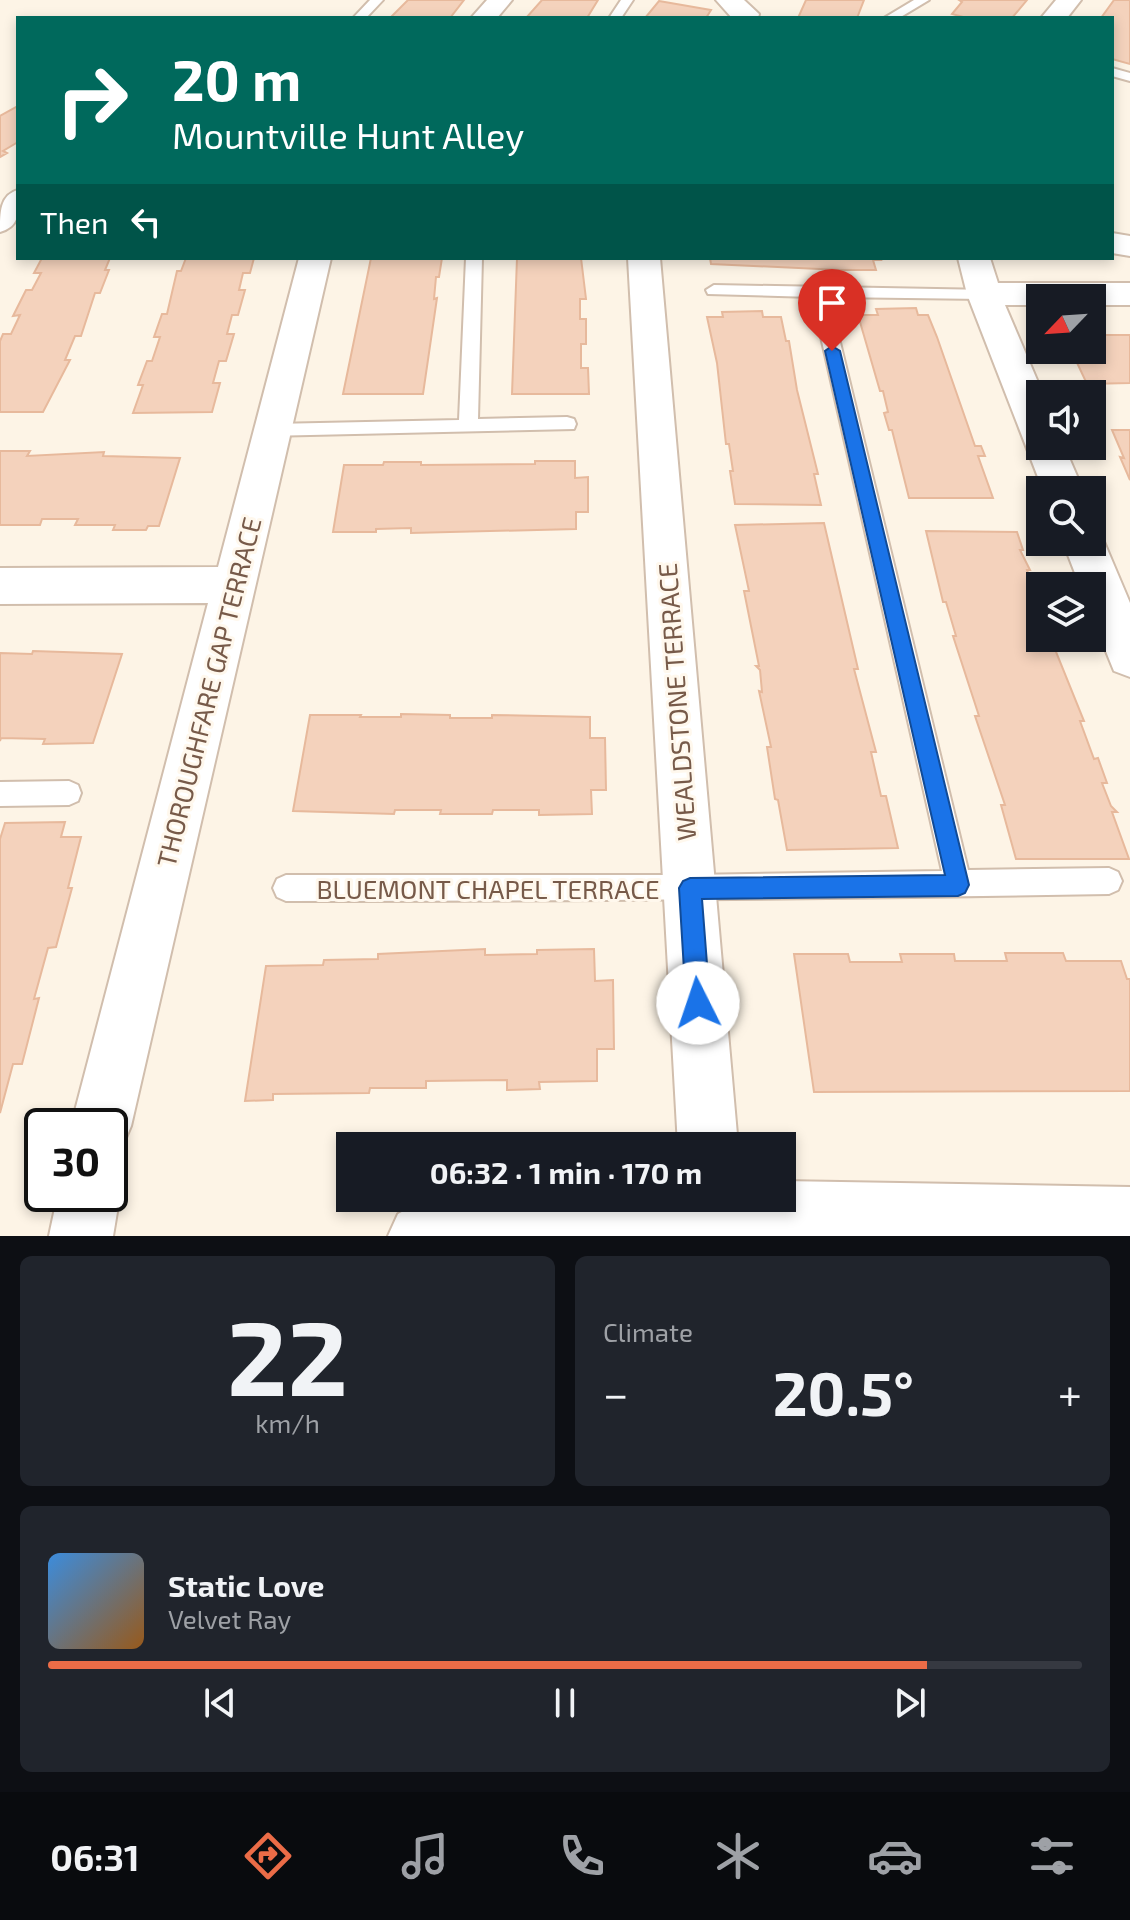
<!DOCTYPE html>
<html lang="en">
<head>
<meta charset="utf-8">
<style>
  :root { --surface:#171b24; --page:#20242c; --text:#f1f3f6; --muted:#9ea1a6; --line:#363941; --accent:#eb6c47 }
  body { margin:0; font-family:"Exo 2",sans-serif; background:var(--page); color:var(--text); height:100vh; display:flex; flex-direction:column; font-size:30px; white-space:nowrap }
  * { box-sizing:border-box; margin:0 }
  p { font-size:26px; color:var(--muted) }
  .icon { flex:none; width:44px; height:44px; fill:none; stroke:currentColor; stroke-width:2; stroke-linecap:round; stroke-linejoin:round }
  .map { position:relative; height:1236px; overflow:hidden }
  .sheet { display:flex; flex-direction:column; gap:20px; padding:20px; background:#0d0f14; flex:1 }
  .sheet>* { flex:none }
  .guide { position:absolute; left:16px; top:16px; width:1098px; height:244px; border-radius:0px; box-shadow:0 4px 12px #0003; background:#00695c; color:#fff; overflow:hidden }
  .needle { width:52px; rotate:245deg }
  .fabs { position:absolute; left:1026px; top:284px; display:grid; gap:16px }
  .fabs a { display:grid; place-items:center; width:80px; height:80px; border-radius:0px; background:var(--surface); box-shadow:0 4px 12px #0003; font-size:40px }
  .speed { position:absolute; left:24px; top:1108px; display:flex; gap:16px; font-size:40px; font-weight:700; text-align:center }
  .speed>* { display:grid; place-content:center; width:104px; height:104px; border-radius:50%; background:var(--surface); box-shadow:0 4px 12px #0003; line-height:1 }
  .speed .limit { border:4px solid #111; border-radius:12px; background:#fff; color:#111 }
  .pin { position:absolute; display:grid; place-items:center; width:68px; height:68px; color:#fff; margin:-82px -34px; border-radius:50% 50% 50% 0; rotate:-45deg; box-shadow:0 0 8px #0007 }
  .pin .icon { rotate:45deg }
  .me { position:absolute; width:88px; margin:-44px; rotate:356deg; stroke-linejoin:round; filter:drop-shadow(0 0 6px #0008) }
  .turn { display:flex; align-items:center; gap:28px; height:168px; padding:0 24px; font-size:36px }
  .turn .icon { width:104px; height:104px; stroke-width:2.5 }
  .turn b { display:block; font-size:56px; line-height:68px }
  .then { display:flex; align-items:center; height:76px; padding:0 24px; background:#0003; gap:16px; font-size:30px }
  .big { font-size:60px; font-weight:700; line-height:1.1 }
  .sheet .card { flex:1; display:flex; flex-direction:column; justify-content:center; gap:12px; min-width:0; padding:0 28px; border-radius:12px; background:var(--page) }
  .sheet .dial { align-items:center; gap:0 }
  .dial b { font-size:104px; line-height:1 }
  .song { display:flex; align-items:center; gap:24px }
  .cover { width:96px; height:96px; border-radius:12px; background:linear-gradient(135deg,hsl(210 70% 55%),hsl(30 70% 35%)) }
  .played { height:8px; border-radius:4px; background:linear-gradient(90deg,var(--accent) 85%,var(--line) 85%) }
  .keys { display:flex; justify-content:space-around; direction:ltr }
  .heat { display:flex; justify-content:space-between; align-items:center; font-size:44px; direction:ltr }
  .sheet .tiles { flex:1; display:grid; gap:20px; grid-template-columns:1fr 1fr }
  .card:last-child { grid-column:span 2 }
  .trip { position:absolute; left:336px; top:1132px; width:460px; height:80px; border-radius:0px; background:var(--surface); box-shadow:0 4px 12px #0003; font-weight:700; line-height:80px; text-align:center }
  .tab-bar { display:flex; height:128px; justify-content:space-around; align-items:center; background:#090b0e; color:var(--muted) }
  .tab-bar .icon { width:56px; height:56px }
  .tab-bar .active { color:var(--accent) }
  .tab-bar b { font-size:36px; color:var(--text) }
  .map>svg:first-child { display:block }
  .building { fill:#f4d2bc; stroke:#e7b99c; stroke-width:2 }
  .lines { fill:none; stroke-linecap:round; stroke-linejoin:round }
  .lane-casing { stroke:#d1bead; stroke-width:4 }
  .street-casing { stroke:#d1bead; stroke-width:4 }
  .lane { fill:#fff; fill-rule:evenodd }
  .street { fill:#fff; fill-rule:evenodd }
  .route { fill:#1a73e8; stroke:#114b97; stroke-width:2 }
  .labels { text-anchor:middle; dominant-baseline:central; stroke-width:6; stroke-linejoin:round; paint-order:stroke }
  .street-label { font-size:26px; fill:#775a49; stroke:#fff8ed }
</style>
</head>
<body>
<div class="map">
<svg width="1130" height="1236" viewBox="0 0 1130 1236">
  <rect width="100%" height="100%" fill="#fdf4e6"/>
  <!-- building -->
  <path class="building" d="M408,0H464L450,18H390Z
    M542,0H598L587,18H526Z
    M806,0H864L857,18H798Z
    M959,0H1027L1012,18H967L952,14L962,2Z
    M1114,0H1130V64L1112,59V18H1101Z
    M659,1L711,10L706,18H645Z
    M18,106V142L3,151L7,153L0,157V116Z
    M42,258H110L105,270H109L100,293H95L81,336H75L65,360H70L43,412H0V341L3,334H11L20,315L13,316L26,290H32L41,273H34Z
    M186,258H254L250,273H243L239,290H245L238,315H232L227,334H234L226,361H219L213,383H220L212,412L133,413L143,385H138L147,361H152L160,337H154L162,314H167L177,271H181Z
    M371,258H442L439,277H436L434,299L437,298L423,394H343Z
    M517,258H581L586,299H580V319H586V344H581V368H588L589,394H512Z
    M710,258H880L881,260H873L876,270H840L711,264Z
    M916,308L918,315H928L937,337L975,446H981L985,456H978L993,498H909L892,430H889L884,413L888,412L883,391H880L858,315H878L876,309Z
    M762,311L763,317H781L786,341H789L797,390L818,474H814L821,505L735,504L730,471H733L729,444H726L717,363L707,317H723L722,312Z
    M1092,335H1130V383L1087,384L1071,350H1092Z
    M1112,430H1130V480L1120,457L1124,458Z
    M0,451H30L27,456L104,452L103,456L180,458L159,526H148L146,530H113L115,525H75L78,519H42L40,525H0Z
    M535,461H575V478L588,477V512H576V529L411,533V528L376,529V532H333L344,465H383L384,462H421V465L535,464Z
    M824,523L858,669H854L876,752H871L881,796H886L898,848L787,850L778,800L775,799L767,747H771L759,691L762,692L760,670L756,666H759L744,591H749L735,525Z
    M926,531L1017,532L1023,550H1020L1030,570H1027L1037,599H1040V638H1054L1056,642H1052L1084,721H1080L1094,759L1098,758L1107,783H1102L1111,806L1117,812H1112L1129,859H1016L1001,805H1005L975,716H979L953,636H956L946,602H943Z
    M33,651L122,654L93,743L43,744L45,739L1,738L0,741V653L32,654Z
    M401,714L450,715V718H492V715L590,717V738H605L606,790H591L592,814L539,815V810H493L492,814H440L441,810H395L394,814L293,811L310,715H361L360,717H401Z
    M65,822L61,837H81L68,888H72L56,947L48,948L34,999L39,998L22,1064H13L0,1113V839L5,823Z
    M485,949V955L537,954V950L594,949L595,981L613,980L614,1049H597V1081L539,1082L540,1089L507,1090V1080L426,1081V1088H370L369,1093L273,1094V1100L245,1101L266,966L323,965L324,960L378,959V954Z
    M1005,953H1063L1066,961H1121L1127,979H1130V1091L814,1092L794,954H848L850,962H902L900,954H954L955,961H1007Z"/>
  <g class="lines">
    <defs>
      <path id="lane" d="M370,0H383L366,18H353Z
        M621,0H633L621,18H609Z
        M914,0H929L899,18H884Z
        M1112,68L1130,73V81L1112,76Z
        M466,258H482L478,419L567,417L574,419L576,424L574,429L266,436L263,431L266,426L273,424L459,420Z
        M714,285L990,290L992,294L984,299L829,297L968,870L1109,868L1118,872L1122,881L1118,890L1109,894C835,899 561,901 286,901L277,897L273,888L277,879L286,875H690L942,871L812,297L708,294L706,290Z
        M69,781L78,785L81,793L78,801L69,805L0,806V782Z"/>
      <path id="street" d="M487,0H512L497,18H471Z
        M716,0H744L759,14L758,18H732Z
        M1056,0H1081L1067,18H1041Z
        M18,190C18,209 22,226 0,232C0,212 0,195 18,190Z
        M1112,233L1130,236V256L1112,253Z
        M299,258H331L131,1126L122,1147L110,1152V1126H71L208,603L0,604V568L218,567Z
        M628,258H660L738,1146H678Z
        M958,258H990L998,283H1130V305H1092V298H1040V305H1005L1043,394H1040V446H1064L1083,490H1043L967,294Z
        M1092,528L1099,530L1130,603V677L1114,671L1092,617V586H1080L1063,542H1092Z
        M110,1172L120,1194L113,1236H49L58,1194H110Z
        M782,1181L1130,1187V1236H388L398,1214L427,1198H782Z"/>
    </defs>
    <!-- lane casing -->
    <use href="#lane" class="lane-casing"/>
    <!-- street casing -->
    <use href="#street" class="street-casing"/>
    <!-- lane -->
    <use href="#lane" class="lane"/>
    <!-- street -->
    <use href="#street" class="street"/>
  </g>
  <!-- route -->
  <path class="route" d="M832,346L840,351L969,885L965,893L958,896L702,899L710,1003L706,1011L698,1015L690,1011L686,1003L679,888L683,881L690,878L945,875L825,351Z"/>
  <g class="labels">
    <!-- street labels -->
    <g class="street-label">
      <text transform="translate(208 692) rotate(-76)">THOROUGHFARE GAP TERRACE</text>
      <text transform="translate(676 702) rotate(-94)">WEALDSTONE TERRACE</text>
      <text x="488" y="888">BLUEMONT CHAPEL TERRACE</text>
    </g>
  </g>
</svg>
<div class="fabs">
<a><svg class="needle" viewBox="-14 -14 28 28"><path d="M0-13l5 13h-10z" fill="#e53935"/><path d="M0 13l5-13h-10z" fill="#9ea1a6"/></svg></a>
<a><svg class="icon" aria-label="sound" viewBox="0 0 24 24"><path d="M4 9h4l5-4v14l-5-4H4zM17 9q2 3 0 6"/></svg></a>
<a><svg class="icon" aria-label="search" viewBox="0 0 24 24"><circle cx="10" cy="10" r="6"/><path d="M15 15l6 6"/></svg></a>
<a><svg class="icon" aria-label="layers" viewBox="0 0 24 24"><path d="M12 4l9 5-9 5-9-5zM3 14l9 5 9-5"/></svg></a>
</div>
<div class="speed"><div class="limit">30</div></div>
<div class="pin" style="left:832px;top:351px;background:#d93025"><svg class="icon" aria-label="arrive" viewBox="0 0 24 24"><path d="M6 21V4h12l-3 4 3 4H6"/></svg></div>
<svg class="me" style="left:698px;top:1003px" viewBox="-20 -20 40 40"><circle r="19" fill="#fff"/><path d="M0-13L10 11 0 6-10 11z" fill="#1a73e8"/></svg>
<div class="trip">06:32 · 1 min · 170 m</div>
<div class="guide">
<div class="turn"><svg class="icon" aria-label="right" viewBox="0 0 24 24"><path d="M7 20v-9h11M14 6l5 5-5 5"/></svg><div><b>20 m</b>Mountville Hunt Alley</div></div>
<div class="then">Then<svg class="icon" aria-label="left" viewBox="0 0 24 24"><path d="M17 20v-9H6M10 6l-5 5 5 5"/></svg></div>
</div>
</div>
<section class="sheet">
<div class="tiles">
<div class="card dial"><b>22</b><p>km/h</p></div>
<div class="card"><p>Climate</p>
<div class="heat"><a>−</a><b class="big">20.5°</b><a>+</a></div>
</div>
<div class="card">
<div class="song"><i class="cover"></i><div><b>Static Love</b><p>Velvet Ray</p></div></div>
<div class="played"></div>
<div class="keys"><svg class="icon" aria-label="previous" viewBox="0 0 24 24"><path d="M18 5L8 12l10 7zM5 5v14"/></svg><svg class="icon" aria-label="pause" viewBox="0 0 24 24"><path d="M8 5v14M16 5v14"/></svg><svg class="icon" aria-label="next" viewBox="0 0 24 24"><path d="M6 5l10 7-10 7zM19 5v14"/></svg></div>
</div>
</div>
</section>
<nav class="tab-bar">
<b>06:31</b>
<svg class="icon active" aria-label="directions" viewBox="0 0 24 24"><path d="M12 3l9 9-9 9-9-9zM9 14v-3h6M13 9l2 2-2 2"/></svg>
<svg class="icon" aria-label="music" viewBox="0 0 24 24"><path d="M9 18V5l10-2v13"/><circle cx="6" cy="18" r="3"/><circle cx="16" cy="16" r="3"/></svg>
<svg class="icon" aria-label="phone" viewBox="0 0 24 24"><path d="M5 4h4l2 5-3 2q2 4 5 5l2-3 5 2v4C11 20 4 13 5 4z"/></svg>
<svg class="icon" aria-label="climate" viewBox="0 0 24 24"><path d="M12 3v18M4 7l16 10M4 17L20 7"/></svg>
<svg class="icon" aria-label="car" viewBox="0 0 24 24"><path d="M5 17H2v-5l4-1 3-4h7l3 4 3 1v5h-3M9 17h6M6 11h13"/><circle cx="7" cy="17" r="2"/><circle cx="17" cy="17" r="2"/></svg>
<svg class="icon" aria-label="filters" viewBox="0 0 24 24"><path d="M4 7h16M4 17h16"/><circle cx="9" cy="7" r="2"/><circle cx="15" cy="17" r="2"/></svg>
</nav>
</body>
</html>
